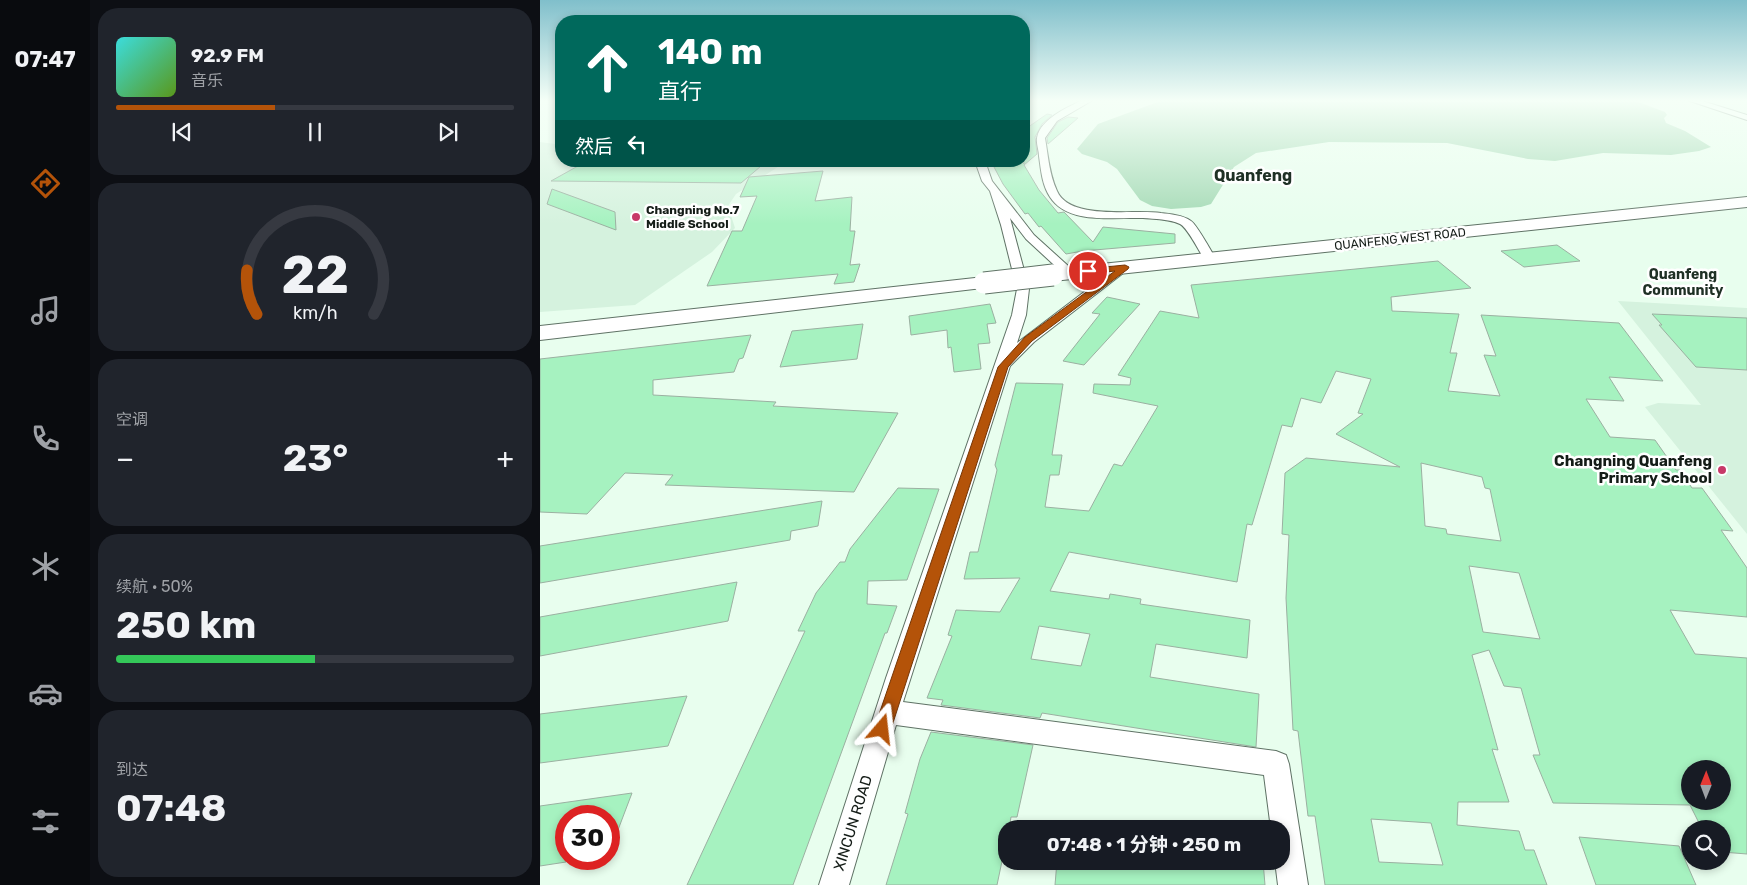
<!DOCTYPE html>
<html lang="zh">
<head>
<meta charset="utf-8">
<style>
  :root { --surface:#171b24; --page:#20242c; --text:#f1f3f6; --muted:#9ea1a6; --line:#363941; --accent:#b45309 }
  body { margin:0; font-family:Rubik,"Noto Sans SC",sans-serif; background:var(--page); color:var(--text); height:100vh; display:flex; flex-direction:column; font-size:19px; white-space:nowrap }
  * { box-sizing:border-box; margin:0 }
  p { font-size:16px; color:var(--muted) }
  .icon { flex:none; width:28px; height:28px; fill:none; stroke:currentColor; stroke-width:2; stroke-linecap:round; stroke-linejoin:round }
  .map { position:relative; flex:1; overflow:hidden }
  .details { display:flex; flex-direction:column; gap:8px; padding:8px; background:#0d0f14; width:450px }
  .details>* { flex:none }
  .hud { position:absolute; left:15px; top:15px; width:475px; height:152px; border-radius:20px; box-shadow:0 2px 8px #0003; background:#00695c; color:#fff; overflow:hidden }
  .needle { width:32px; rotate:1deg }
  .buttons { position:absolute; left:1141px; top:760px; display:grid; gap:10px }
  .buttons a { display:grid; place-items:center; width:50px; height:50px; border-radius:50%; background:var(--surface); box-shadow:0 2px 8px #0003; font-size:25px }
  .speed { position:absolute; left:15px; top:805px; display:flex; gap:10px; font-size:25px; font-weight:700; text-align:center }
  .speed>* { display:grid; place-content:center; width:65px; height:65px; border-radius:50%; background:var(--surface); box-shadow:0 2px 8px #0003; line-height:1 }
  .speed .limit { border:8px solid #d22; background:#fff; color:#111 }
  .pin { position:absolute; display:grid; place-items:center; width:42px; height:42px; color:#fff; margin:-21px; border:2px solid #fff; border-radius:50%; box-shadow:0 1px 5px #0007 }
  .me { position:absolute; width:55px; margin:-28px; rotate:17deg; stroke-linejoin:round; filter:drop-shadow(0 0 4px #0008) }
  .turn { display:flex; align-items:center; gap:18px; height:105px; padding:0 20px; font-size:22px }
  .turn .icon { width:65px; height:65px; stroke-width:2.5 }
  .turn b { display:block; font-size:35px; line-height:42px }
  .then { display:flex; align-items:center; height:48px; padding:0 20px; background:#0003; gap:10px; font-size:19px }
  .big { font-size:38px; font-weight:700; line-height:1.1 }
  .details .tile { flex:1; display:flex; flex-direction:column; justify-content:center; gap:8px; min-width:0; padding:0 18px; border-radius:20px; background:var(--page) }
  .details .dial { align-items:center; gap:0 }
  .dial svg { height:130px; overflow:visible; fill:none; stroke:var(--line); stroke-width:7; stroke-linecap:round; text-anchor:middle }
  .dial text { fill:var(--text); stroke:none }
  .song { display:flex; align-items:center; gap:15px }
  .cover { width:60px; height:60px; border-radius:8px; background:linear-gradient(135deg,hsl(180 70% 55%),hsl(90 70% 35%)) }
  .played { height:5px; border-radius:2px; background:linear-gradient(90deg,var(--accent) 40%,var(--line) 40%) }
  .keys { display:flex; justify-content:space-around; direction:ltr }
  .heat { display:flex; justify-content:space-between; align-items:center; font-size:28px; direction:ltr }
  .charge { height:8px; border-radius:4px; background:linear-gradient(90deg,#34c759 50%,var(--line) 0) }
  .trip { position:absolute; left:458px; top:820px; width:292px; height:50px; border-radius:20px; background:var(--surface); box-shadow:0 2px 8px #0003; font-weight:700; line-height:50px; text-align:center }
  main { display:flex; flex:1; min-height:0 }
  .dock { display:flex; flex-direction:column; width:90px; justify-content:space-around; align-items:center; background:#090b0e; color:var(--muted) }
  .dock .icon { width:35px; height:35px }
  .dock .current { color:var(--accent) }
  .dock b { font-size:22px; color:var(--text) }
  .map>svg:first-child { display:block }
  .built { fill:#d5f2de }
  .green { fill:#a4dab5 }
  .building { fill:#a6f2c0; stroke:#9bb0a1; fill-rule:evenodd }
  .lines { fill:none; stroke-linecap:round; stroke-linejoin:round }
  .street-casing { stroke:#5f7265; stroke-width:2 }
  .highway-casing { stroke:#5f7265; stroke-width:2 }
  .street { fill:#fff; fill-rule:evenodd }
  .highway { fill:#fff; fill-rule:evenodd }
  .highway-bridge-casing { stroke:#5f7265; stroke-width:23; stroke-linecap:butt }
  .highway-bridge { stroke:#fff; stroke-width:21 }
  .route { fill:#b45309; stroke:#753606 }
  .poi-dot { fill:#c73968; stroke:#fff; stroke-width:2 }
  .labels { text-anchor:middle; dominant-baseline:central; stroke-width:5; stroke-linejoin:round; paint-order:stroke }
  .far-poi-label { font-size:12px; font-weight:bold; fill:#141c17; stroke:#fff; text-anchor:start }
  .far-street-label { font-size:12px; fill:#141c17; stroke:#fff }
  .far-neighbourhood-label { font-size:14px; font-weight:bold; fill:#1f3025; stroke:#fff }
  .poi-label { font-size:15px; font-weight:bold; fill:#141c17; stroke:#fff; text-anchor:end }
  .street-label { font-size:15px; fill:#141c17; stroke:#fff }
  .far-district-label { font-size:16px; font-weight:bold; fill:#1f3025; stroke:#fff }
</style>
</head>
<body>
<main>
<nav class="dock">
<b>07:47</b>
<svg class="icon current" aria-label="directions" viewBox="0 0 24 24"><path d="M12 3l9 9-9 9-9-9zM9 14v-3h6M13 9l2 2-2 2"/></svg>
<svg class="icon" aria-label="music" viewBox="0 0 24 24"><path d="M9 18V5l10-2v13"/><circle cx="6" cy="18" r="3"/><circle cx="16" cy="16" r="3"/></svg>
<svg class="icon" aria-label="phone" viewBox="0 0 24 24"><path d="M5 4h4l2 5-3 2q2 4 5 5l2-3 5 2v4C11 20 4 13 5 4z"/></svg>
<svg class="icon" aria-label="climate" viewBox="0 0 24 24"><path d="M12 3v18M4 7l16 10M4 17L20 7"/></svg>
<svg class="icon" aria-label="car" viewBox="0 0 24 24"><path d="M5 17H2v-5l4-1 3-4h7l3 4 3 1v5h-3M9 17h6M6 11h13"/><circle cx="7" cy="17" r="2"/><circle cx="17" cy="17" r="2"/></svg>
<svg class="icon" aria-label="filters" viewBox="0 0 24 24"><path d="M4 7h16M4 17h16"/><circle cx="9" cy="7" r="2"/><circle cx="15" cy="17" r="2"/></svg>
</nav>
<section class="details">
<div class="tile">
<div class="song"><i class="cover"></i><div><b>92.9 FM</b><p>音乐</p></div></div>
<div class="played"></div>
<div class="keys"><svg class="icon" aria-label="previous" viewBox="0 0 24 24"><path d="M18 5L8 12l10 7zM5 5v14"/></svg><svg class="icon" aria-label="pause" viewBox="0 0 24 24"><path d="M8 5v14M16 5v14"/></svg><svg class="icon" aria-label="next" viewBox="0 0 24 24"><path d="M6 5l10 7-10 7zM19 5v14"/></svg></div>
</div>
<div class="tile dial"><svg viewBox="0 0 100 80">
<path d="M14 69A42 42 0 1 1 86 69"/>
<path d="M14 69A42 42 0 0 1 8 42" stroke="#b45309"/>
<text x="50" y="56" font-size="32" font-weight="700">22</text>
<text x="50" y="72" font-size="11">km/h</text>
</svg></div>
<div class="tile"><p>空调</p>
<div class="heat"><a>−</a><b class="big">23°</b><a>+</a></div>
</div>
<div class="tile"><p>续航 · 50%</p><b class="big">250 km</b><div class="charge"></div></div>
<div class="tile"><p>到达</p><b class="big">07:48</b></div>
</section>
<div class="map">
<svg width="1207" height="885" viewBox="0 0 1207 885">
  <rect width="100%" height="100%" fill="#e8feee"/>
  <!-- built -->
  <path class="built" d="M0,142L15,144L21,142V161H253L244,163L196,194L188,206L195,228L172,252L95,305L0,312Z
    M1078,301L1207,308V534L1105,407L1118,403L1161,405Z"/>
  <!-- green -->
  <path class="green" d="M623,100H1093L1125,112L1127,115L1124,118L1126,123L1145,131L1171,147L1159,151L1131,155L1063,153L1015,161L988,159L907,143L789,142L716,153L694,167L671,204L661,207L631,209L612,206L600,200L577,169L567,162L542,154L537,149L558,124Z"/>
  <!-- building -->
  <path class="building" d="M507,114L512,115L502,124L495,137L497,154L484,165L499,190L518,213L524,212L553,242L563,227L635,234V243L543,251L526,254L501,226L499,227L488,213L485,214L463,184L454,167L458,166L456,161H482L484,164V130Z
    M528,117L538,118L508,144L507,138L518,122Z
    M47,161H227L201,183L11,181Z
    M283,171L275,201L312,197L310,231H315L310,265L320,264L314,282L294,284L298,274L167,286L192,231H202L217,196L200,197L209,177Z
    M12,189L75,212L76,230L7,204Z
    M1017,245L1040,261L984,267L961,251Z
    M898,261L931,288L851,297L852,311L919,314L910,353H917L908,391L960,396L944,355L956,356L941,315L1079,323L1123,381L1069,377L1084,401L1046,399L1070,437L1115,440L1136,470H1140L1152,488H1162L1193,531L1181,530L1207,568V617L1130,610L1155,654L1207,658V854L1182,852V829H1162L1150,805L1013,803L993,755H1000L981,688L964,686L949,650L932,655L958,750L952,749L969,802H918L917,825L979,831L985,850H994L1007,885H785L775,816H768L758,731L753,730L746,598L749,535L742,534L745,473L766,458L860,467L796,434L823,414L818,413L831,379L796,371L781,403L761,398L752,427L742,425L712,525L707,524L697,582L529,552L510,591L569,599L570,594L601,599L600,604L710,620L707,658L616,644L610,677L719,694L716,747L502,713L500,718L401,705L403,700L387,698L412,636L408,635L416,610L460,612L480,578L424,579L430,552H438L457,470L455,465L476,383L523,384L512,455H522L519,475H510L505,507L549,511L574,464L582,466L618,406L553,393L554,384L590,385L591,378L578,375L620,311L659,318L651,285ZM881,463L942,477L945,488L950,489L961,541L907,534L906,529L885,526ZM929,566L979,573L1000,639L943,632ZM499,626L550,634L541,666L491,659ZM1150,769H1182V801H1150ZM831,819L891,823L903,865L839,862Z
    M567,297L600,304L544,365L523,361L560,314L552,313Z
    M450,304L456,323L447,324L450,343L438,344L441,369L414,372L411,347L408,348L407,330L371,335L369,316Z
    M1112,314L1207,318V370L1156,367L1119,325H1122Z
    M323,324L317,359L240,367L252,331Z
    M211,335L203,358L199,359L194,372L113,380V395L236,402L233,406L358,413L314,492L125,485L133,475L85,473L47,514L0,512V359Z
    M358,488L399,489L367,580L328,581L327,604L357,606L347,633H345L253,885H147L265,631H258L276,593L300,562H305L310,549Z
    M282,501L278,526L251,531L250,540L0,583V546Z
    M197,582L188,621L0,656V617Z
    M147,696L128,746L0,763V714Z
    M391,732L493,745L477,817H471L469,829H466V842L457,885H346L368,814L365,813L380,759Z
    M92,793L70,851H69V816H26V862L0,866V806Z
    M1039,837L1139,846L1156,885H1056Z
    M517,861H723L725,885H515Z"/>
  <g class="lines">
    <defs>
      <path id="street" d="M543,100H553L517,121L505,138C508,155 509,174 517,191C530,221 594,209 621,213C630,214 643,215 651,221C657,225 671,251 676,259L674,262H666C660,253 648,228 640,224C629,219 615,219 603,218C574,217 528,225 510,197C502,185 501,170 499,156C499,151 496,143 497,138C500,119 528,107 543,100Z
        M1147,100H1159L1207,115V120Z
        M435,161H445L452,181L494,235L536,273L530,277L526,276L486,239L470,218L489,289L486,315L477,343L581,264H589L591,267L494,342L470,366L363,702L736,751L746,755L749,764L768,885H738L735,861H741V829H731L724,775L356,725L309,885H279L346,678L472,315L477,289L461,225L450,191L442,181Z"/>
      <path id="highway" d="M1207,197V207L513,281L506,279L503,275L506,271L513,269Z
        M444,277L451,279L454,283L451,287L0,340V326Z"/>
    </defs>
    <!-- street casing -->
    <use href="#street" class="street-casing"/>
    <!-- highway casing -->
    <use href="#highway" class="highway-casing"/>
    <!-- street -->
    <use href="#street" class="street"/>
    <!-- highway -->
    <use href="#highway" class="highway"/>
    <defs>
      <path id="highway-bridge" d="M444,283L513,275"/>
    </defs>
    <!-- highway-bridge casing -->
    <use href="#highway-bridge" class="highway-bridge-casing"/>
    <!-- highway-bridge -->
    <use href="#highway-bridge" class="highway-bridge"/>
  </g>
  <!-- sky -->
  <linearGradient id="sky" x2="0" y2="1"><stop stop-color="#80bfcb"/><stop offset="0.45" stop-color="#f5fff7"/><stop offset="1" stop-color="#f5fff7" stop-opacity="0"/></linearGradient>
  <rect width="1207" height="224" fill="url(#sky)"/>
  <!-- route -->
  <path class="route" d="M585,265L589,267L588,269L492,341L468,367L351,729L348,735L342,737L336,735L334,729L458,367L485,337L575,271L548,274L543,271L545,269Z"/>
  <!-- markers -->
  <g class="poi-dot">
    <circle cx="96" cy="217" r="5"/>
    <circle cx="1182" cy="470" r="5"/>
  </g>
  <g class="labels">
    <!-- far-poi labels -->
    <g class="far-poi-label">
      <text x="106" y="210">Changning No.7<tspan x="106" dy="14">Middle School</tspan></text>
    </g>
    <!-- far-street labels -->
    <g class="far-street-label">
      <text transform="translate(860 239) rotate(-6)">QUANFENG WEST ROAD</text>
    </g>
    <!-- far-neighbourhood labels -->
    <g class="far-neighbourhood-label">
      <text x="1143" y="274">Quanfeng<tspan x="1143" dy="16">Community</tspan></text>
    </g>
    <!-- poi labels -->
    <g class="poi-label">
      <text x="1172" y="461">Changning Quanfeng<tspan x="1172" dy="17">Primary School</tspan></text>
    </g>
    <!-- street labels -->
    <g class="street-label">
      <text transform="translate(313 823) rotate(-73)">XINCUN ROAD</text>
    </g>
    <!-- far-district labels -->
    <g class="far-district-label">
      <text x="713" y="175">Quanfeng</text>
    </g>
  </g>
</svg>
<div class="buttons">
<a><svg class="needle" viewBox="-14 -14 28 28"><path d="M0-13l5 13h-10z" fill="#e53935"/><path d="M0 13l5-13h-10z" fill="#9ea1a6"/></svg></a>
<a><svg class="icon" aria-label="search" viewBox="0 0 24 24"><circle cx="10" cy="10" r="6"/><path d="M15 15l6 6"/></svg></a>
</div>
<div class="speed"><div class="limit">30</div></div>
<div class="pin" style="left:548px;top:271px;background:#d93025"><svg class="icon" aria-label="arrive" viewBox="0 0 24 24"><path d="M6 21V4h12l-3 4 3 4H6"/></svg></div>
<svg class="me" style="left:342px;top:729px" viewBox="-20 -20 40 40"><path d="M0-17L14 15 0 8-14 15z" fill="#b45309" stroke="#fff" stroke-width="4"/></svg>
<div class="trip">07:48 · 1 分钟 · 250 m</div>
<div class="hud">
<div class="turn"><svg class="icon" aria-label="ahead" viewBox="0 0 24 24"><path d="M12 20V5M6 11l6-6 6 6"/></svg><div><b>140 m</b>直行</div></div>
<div class="then">然后<svg class="icon" aria-label="left" viewBox="0 0 24 24"><path d="M17 20v-9H6M10 6l-5 5 5 5"/></svg></div>
</div>
</div>
</main>
</body>
</html>
